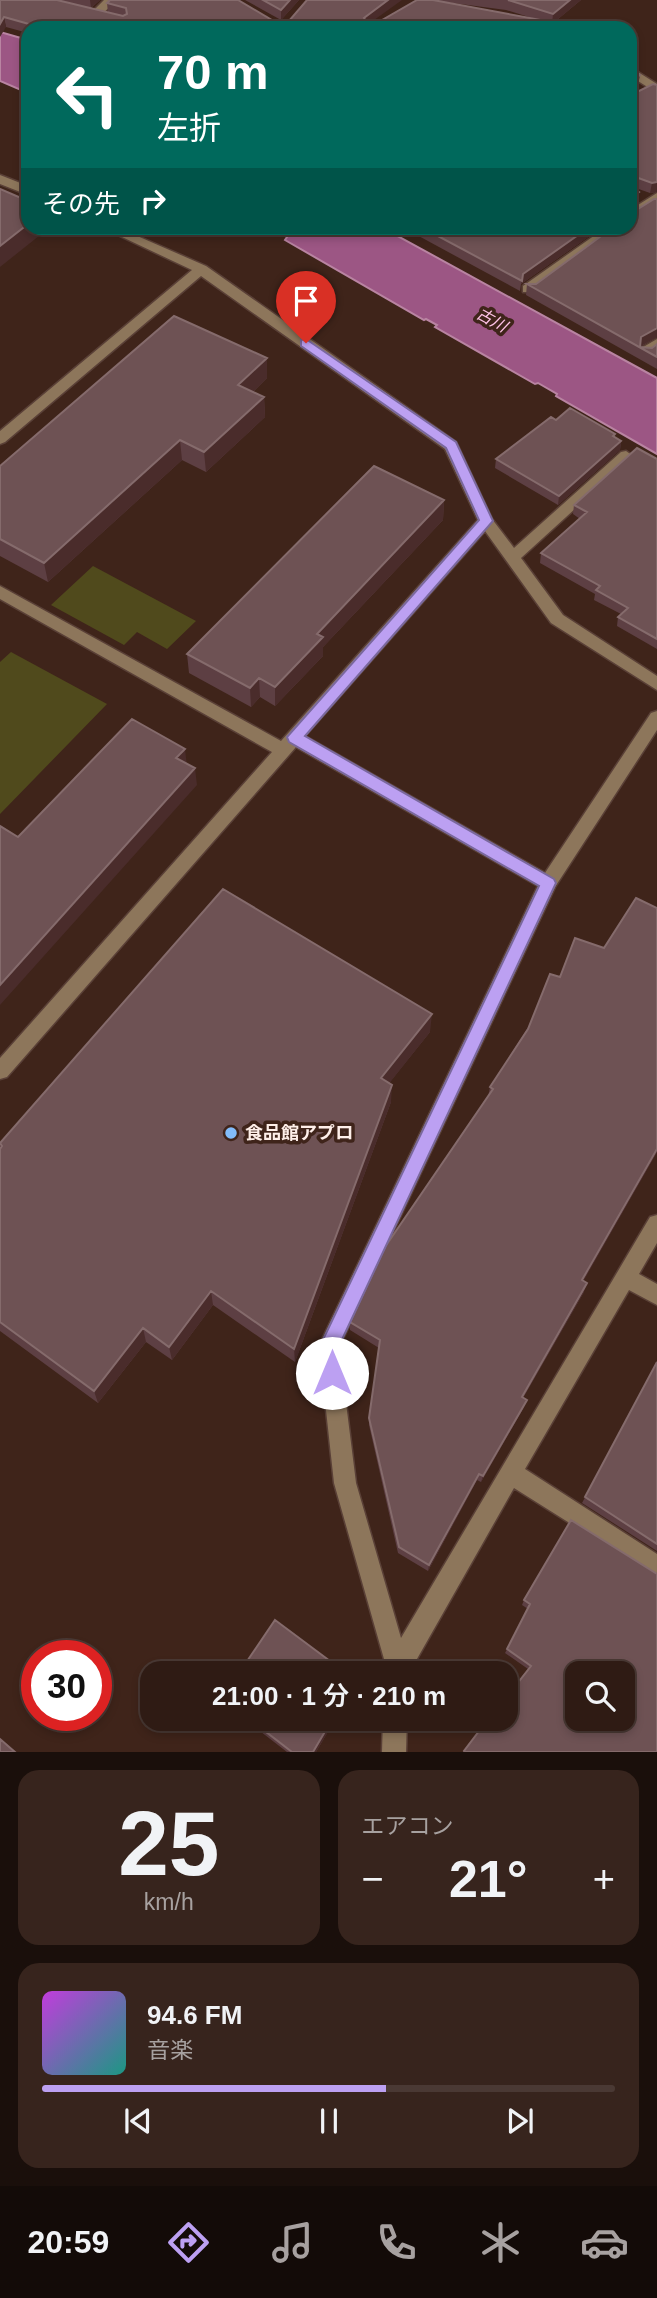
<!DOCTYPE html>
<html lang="ja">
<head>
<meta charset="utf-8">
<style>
  :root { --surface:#2f1b14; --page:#37241d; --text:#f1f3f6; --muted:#a7a1a0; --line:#4a3934; --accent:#bca0f2 }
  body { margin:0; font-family:Helvetica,"Noto Sans JP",sans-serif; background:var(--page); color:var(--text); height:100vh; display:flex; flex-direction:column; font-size:26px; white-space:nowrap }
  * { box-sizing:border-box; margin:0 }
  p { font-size:23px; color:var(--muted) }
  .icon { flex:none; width:38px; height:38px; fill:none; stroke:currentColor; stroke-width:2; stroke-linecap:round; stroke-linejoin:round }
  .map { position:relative; height:1752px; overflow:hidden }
  .panel { display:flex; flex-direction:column; gap:18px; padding:18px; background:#1a0f0b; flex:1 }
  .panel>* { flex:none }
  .hud { position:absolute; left:21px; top:21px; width:616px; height:214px; border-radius:21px; box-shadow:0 4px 10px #0003,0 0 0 2px var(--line); background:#00695c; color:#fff; overflow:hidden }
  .controls { position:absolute; left:565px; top:1661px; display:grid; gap:14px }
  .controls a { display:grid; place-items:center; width:70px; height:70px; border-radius:14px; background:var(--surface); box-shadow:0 4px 10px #0003,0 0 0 2px var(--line); font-size:35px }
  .speed { position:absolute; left:21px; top:1640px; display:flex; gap:14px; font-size:35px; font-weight:700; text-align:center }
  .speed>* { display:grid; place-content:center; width:91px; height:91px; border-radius:50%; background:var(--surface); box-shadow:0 4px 10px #0003,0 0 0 2px var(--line); line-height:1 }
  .speed .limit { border:10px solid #d22; background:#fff; color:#111 }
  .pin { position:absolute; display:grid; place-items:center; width:60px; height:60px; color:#fff; margin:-72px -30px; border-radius:50% 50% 50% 0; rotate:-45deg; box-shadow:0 0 7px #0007 }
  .pin .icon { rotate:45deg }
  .me { position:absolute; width:77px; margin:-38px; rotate:0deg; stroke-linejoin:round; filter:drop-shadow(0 0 5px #0008) }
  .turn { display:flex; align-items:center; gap:24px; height:147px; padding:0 21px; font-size:32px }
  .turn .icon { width:91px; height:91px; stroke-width:2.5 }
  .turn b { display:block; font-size:49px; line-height:60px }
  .then { display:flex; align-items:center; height:66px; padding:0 21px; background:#0003; gap:14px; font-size:26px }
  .big { font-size:52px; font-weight:600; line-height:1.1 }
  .panel .tile { flex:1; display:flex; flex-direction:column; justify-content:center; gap:10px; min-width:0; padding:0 24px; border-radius:21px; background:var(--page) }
  .panel .dial { align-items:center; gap:0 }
  .dial b { font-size:91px; line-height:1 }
  .song { display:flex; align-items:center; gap:21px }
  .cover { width:84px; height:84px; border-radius:10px; background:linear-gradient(135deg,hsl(290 70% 55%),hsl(170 70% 35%)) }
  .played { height:7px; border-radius:4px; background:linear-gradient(90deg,var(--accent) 60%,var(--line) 60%) }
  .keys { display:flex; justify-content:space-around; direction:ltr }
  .heat { display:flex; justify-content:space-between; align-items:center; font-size:38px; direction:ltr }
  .panel .tiles { flex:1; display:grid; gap:18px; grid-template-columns:1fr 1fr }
  .tile:last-child { grid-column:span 2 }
  .trip { position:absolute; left:140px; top:1661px; width:378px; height:70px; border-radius:21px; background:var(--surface); box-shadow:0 4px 10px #0003,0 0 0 2px var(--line); font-weight:600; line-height:70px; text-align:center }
  .menu { display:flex; height:112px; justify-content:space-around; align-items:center; background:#130b08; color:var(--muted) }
  .menu .icon { width:49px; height:49px }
  .menu .selected { color:var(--accent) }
  .menu b { font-size:32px; color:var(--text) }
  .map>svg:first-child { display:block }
  .green { fill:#504a1c }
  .water { fill:#9c5684; stroke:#b984a2; stroke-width:2 }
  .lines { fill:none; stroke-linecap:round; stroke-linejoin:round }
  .minor-casing { stroke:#5a4037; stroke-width:3 }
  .minor { fill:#8d765b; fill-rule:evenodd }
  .wall { fill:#5d3f43; fill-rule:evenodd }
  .shaded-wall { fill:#4a2c2b }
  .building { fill:#6e5254; stroke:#856b6c; stroke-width:2; fill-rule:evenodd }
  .route { fill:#bca0f2; stroke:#7a689d; stroke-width:2 }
  .poi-dot { fill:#82bcfa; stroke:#3f241a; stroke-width:2.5 }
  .labels { text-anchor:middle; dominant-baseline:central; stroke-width:7; stroke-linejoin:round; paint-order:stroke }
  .far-water-label { font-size:16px; font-style:italic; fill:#ffc3e8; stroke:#3f241a }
  .poi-label { font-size:18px; font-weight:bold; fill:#feefe9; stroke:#3f241a; text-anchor:start }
</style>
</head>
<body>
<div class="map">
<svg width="657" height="1752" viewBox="0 0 657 1752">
  <rect width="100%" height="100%" fill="#3f241a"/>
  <!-- green -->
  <path class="green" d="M93,566L196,621L167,649L137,632L124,645L51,605Z
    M11,652L107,704L0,814V662Z"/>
  <!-- water -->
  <path class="water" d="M0,32L28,40V93L0,81Z
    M264,228H383L657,378V454L556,396L557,394L538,383L535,384L435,327L437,325L426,319L424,320L285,240L287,237L280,233L277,235Z"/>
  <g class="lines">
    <defs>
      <path id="minor" d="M104,0H117L99,17H91V13Z
        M630,67L657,84V93L630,76Z
        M0,175L28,186V195L0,184Z
        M657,193V203L630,220V210Z
        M103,228H119L206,266L456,442L492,519L514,548L621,452L626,451L633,456L521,558L563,615L657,676V690L551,623L485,531L305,736L545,873L651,713L657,711V730L555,887L339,1347L356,1483L401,1638L650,1217L657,1215V1243L639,1274L657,1284V1305L629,1290L525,1469L657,1554V1578L514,1488L409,1673H385L386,1666L334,1483L319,1346L538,886L296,747L7,1077L0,1079V1058L272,752L0,599V586L281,741L478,520L445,449L201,276L5,442L0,444V431L192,270Z
        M605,228H619L533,292H523V286Z
        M657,339V350L650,355H640V349Z
        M383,1718H407L406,1752H382Z"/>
    </defs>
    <!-- minor casing -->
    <use href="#minor" class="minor-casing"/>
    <!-- minor -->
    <use href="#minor" class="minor"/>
  </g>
  <!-- wall -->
  <path class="wall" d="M0,0L108,13L107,3L272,20H382L417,0H581L552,24L545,22V24L553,28H28V33L6,27ZM445,2L506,10L532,18Z
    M58,0H100L91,8Z
    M245,0H299L281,20Z
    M630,66L638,85L630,92L631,95L657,85V192L650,193L630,186Z
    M657,199V337L640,347L652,348L657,344V369L526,295L527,284H536L633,212Z
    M404,228H601L521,284L520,291Z
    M267,358V378L253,392L264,397L265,417L206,472L182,460L48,582L0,556V466Z
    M556,420L615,434V437L621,441L620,450L558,505L495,468L496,459Z
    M657,459V649L617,626L618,617L621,614L594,600L595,594L540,563L541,553L580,519L573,514L574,505Z
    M444,500L443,520L323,647V656L275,706L260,697L251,707L189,673L187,654Z
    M657,908V1152L583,1281L584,1292L523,1398L524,1407L481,1482L477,1480L428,1571L398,1553L369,1425L379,1348L350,1330V1322L488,1097L490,1087L560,977L604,948Z
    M430,1032L389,1083L391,1102L295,1362L213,1305L172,1360L146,1342L98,1403L0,1331V1143Z
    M657,1362V1551L582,1503Z
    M571,1520L657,1752H463L528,1669L505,1653L528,1609L522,1605L524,1600Z
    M243,1718H336L316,1752H287Z"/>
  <!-- shaded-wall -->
  <path class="shaded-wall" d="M90,0H100L91,8Z
    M290,0H299L281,20V10Z
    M388,0H402L363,28L364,18Z
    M570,0H581L552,24L553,14Z
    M4,17L6,27L0,37V24Z
    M640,75L638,85L630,92V83Z
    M657,182V192L650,193L652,183Z
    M639,192L637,202L630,208V199Z
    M28,224V228H49L0,267V246Z
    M588,228H601L521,284L523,274Z
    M657,328V337L639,347L641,337Z
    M267,358V378L240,405L238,385Z
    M264,397L265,417L206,472L204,452Z
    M180,440L182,460L48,582L44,563Z
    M621,441L620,450L558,505L559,496Z
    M444,500L443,520L323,647V656L275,706V687L317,634Z
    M259,678L260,697L251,707L250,688Z
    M185,749L187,766L176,758Z
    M195,768L197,785L0,1005V985Z
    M432,1014L430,1032L380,1095L381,1078Z
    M392,1085L391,1102L295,1362L294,1349Z
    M657,1149V1152L579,1289L582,1280Z
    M587,1283L584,1292L519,1404L522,1397Z
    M211,1291L213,1305L172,1360L169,1347Z
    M143,1328L146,1342L98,1403L94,1391Z
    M527,1400L524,1407L481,1482L483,1476Z
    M479,1474L477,1480L428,1571L429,1565Z
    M333,1718H336L316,1752H313Z"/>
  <!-- building -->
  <path class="building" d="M0,0H57L123,16L127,14L126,8L107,3L110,0H238L272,20L289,21L307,0H388L364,18L366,21L382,20L417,0H433L546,21L543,23L553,28H43L4,17L0,24Z
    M263,0H290L281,10Z
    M508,0H570L553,14Z
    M630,66L640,75L630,83Z
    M653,84L657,85V182L652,183L630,175V89L631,95Z
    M630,186L639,192L630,199Z
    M0,189L28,201V224L0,246Z
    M654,199H657V328L641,337L640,347L652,348L657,344V357L527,284H536L612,228H630V210L633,212Z
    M423,228H588L523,274L522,281Z
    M174,316L267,358L238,385L264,397L204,452L180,440L44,563L0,539V466Z
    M570,408L615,434L613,436L621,441L559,496L496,459L551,417L556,420Z
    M637,448L657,459V639L618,617L628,608L596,590L600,586L541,553L587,512L574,505Z
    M374,466L444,500L317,634L323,637L275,687L259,678L250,688L187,654Z
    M132,719L185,749L176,758L195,768L0,985V826L18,837Z
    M223,889L432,1014L381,1078L392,1085L294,1349L211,1291L169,1347L143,1328L94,1391L0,1322V1149L2,1146L0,1143Z
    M636,898L657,908V1149L582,1280L587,1283L522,1397L527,1400L483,1476L479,1474L429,1565L399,1547L369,1418L380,1340L350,1322L385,1247L493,1089L490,1087L528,1029L550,974L560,977L575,938L604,948Z
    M657,1362V1544L585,1497Z
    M571,1520L657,1574V1752H465L464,1751L489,1718H506V1698L531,1666L507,1649L530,1604L524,1600ZM578,1673H623V1718H578Z
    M275,1620L346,1673H239Z
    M248,1718H333L313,1752H292Z
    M0,1739L15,1752H0Z"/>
  <!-- route -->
  <path class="route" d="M306,339L456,442L493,521L305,736L554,879L556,883L339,1346L342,1373L339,1380L332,1383L326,1380L320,1346L539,886L289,742L287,737L479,520L446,448L301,346V340Z"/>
  <!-- markers -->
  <circle class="poi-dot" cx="231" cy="1133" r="7"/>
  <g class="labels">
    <!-- far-water labels -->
    <g class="far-water-label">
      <text transform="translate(492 320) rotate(29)">古川</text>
    </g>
    <!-- poi labels -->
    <g class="poi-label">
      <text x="245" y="1133">食品館アプロ</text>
    </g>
  </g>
</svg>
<div class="controls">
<a><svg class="icon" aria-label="search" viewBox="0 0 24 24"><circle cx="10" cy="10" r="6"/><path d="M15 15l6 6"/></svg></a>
</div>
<div class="speed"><div class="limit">30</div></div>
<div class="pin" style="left:306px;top:343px;background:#d93025"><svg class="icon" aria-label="arrive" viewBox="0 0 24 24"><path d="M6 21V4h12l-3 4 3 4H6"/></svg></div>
<svg class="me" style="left:332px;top:1373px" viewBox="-20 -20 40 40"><circle r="19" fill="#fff"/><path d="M0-13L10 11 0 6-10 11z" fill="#bca0f2"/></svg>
<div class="trip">21:00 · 1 分 · 210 m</div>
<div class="hud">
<div class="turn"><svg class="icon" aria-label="left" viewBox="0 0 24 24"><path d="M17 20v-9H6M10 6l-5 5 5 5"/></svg><div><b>70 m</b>左折</div></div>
<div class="then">その先<svg class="icon" aria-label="right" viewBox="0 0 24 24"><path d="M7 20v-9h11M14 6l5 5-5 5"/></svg></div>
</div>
</div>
<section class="panel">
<div class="tiles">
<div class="tile dial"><b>25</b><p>km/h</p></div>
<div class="tile"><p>エアコン</p>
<div class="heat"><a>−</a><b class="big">21°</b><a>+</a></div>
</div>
<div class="tile">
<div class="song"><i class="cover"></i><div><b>94.6 FM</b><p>音楽</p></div></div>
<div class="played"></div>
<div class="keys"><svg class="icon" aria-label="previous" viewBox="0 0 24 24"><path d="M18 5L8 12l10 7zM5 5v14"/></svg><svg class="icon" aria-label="pause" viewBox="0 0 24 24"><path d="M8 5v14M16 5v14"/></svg><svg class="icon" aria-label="next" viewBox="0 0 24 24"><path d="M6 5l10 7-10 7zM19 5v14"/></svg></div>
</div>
</div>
</section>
<nav class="menu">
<b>20:59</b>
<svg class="icon selected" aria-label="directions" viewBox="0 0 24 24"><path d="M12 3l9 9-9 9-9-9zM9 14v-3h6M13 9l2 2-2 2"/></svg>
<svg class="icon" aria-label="music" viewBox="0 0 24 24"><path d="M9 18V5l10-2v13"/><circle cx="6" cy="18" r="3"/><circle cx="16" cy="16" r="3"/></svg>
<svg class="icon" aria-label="phone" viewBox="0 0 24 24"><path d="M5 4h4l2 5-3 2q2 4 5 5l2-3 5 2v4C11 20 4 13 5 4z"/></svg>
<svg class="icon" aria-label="climate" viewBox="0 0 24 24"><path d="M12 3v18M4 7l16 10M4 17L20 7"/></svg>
<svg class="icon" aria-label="car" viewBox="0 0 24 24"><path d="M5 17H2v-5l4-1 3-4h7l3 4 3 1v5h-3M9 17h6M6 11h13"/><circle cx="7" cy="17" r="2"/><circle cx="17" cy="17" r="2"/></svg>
</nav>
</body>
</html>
